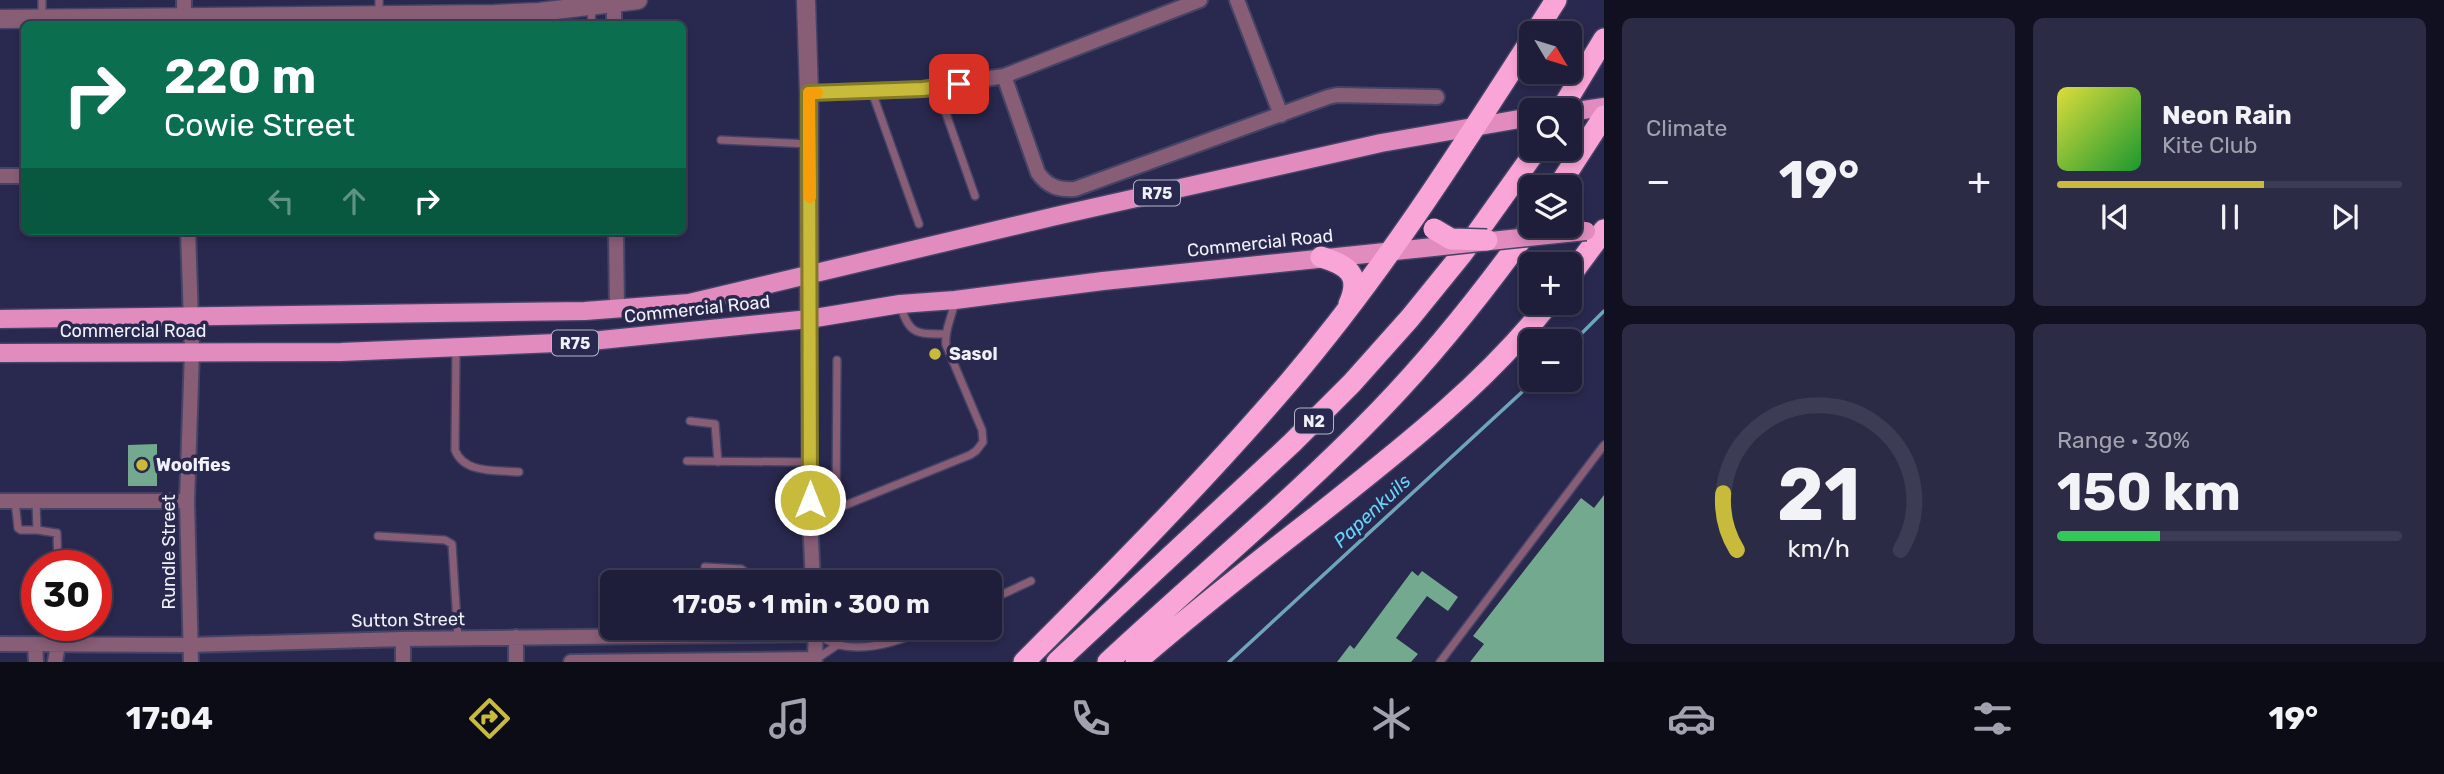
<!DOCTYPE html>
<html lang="en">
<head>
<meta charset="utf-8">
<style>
  :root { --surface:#1f1e3a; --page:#2c2b45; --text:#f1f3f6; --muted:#a1a2af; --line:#3c3c54; --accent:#c8bb3b }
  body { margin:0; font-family:Rubik,sans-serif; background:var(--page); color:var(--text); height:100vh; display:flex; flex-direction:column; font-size:26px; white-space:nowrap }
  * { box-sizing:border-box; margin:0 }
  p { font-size:23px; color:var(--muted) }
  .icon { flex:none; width:38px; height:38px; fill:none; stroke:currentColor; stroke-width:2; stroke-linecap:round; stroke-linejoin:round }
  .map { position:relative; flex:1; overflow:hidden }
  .side { display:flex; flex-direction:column; gap:18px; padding:18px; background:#111020; width:840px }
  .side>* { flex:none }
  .banner { position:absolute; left:21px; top:21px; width:665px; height:214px; border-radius:10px; box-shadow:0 4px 10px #0003,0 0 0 2px var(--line); background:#0b6e4f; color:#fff; overflow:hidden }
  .needle { width:46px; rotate:128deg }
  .controls { position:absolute; left:1519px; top:21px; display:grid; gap:14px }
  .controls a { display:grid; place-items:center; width:63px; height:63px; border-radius:10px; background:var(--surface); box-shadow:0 4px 10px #0003,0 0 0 2px var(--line); font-size:35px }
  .speed { position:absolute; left:21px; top:550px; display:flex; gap:14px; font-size:35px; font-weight:700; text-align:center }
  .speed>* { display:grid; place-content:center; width:91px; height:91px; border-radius:50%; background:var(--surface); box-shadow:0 4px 10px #0003,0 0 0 2px var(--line); line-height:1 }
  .speed .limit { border:10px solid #d22; background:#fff; color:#111 }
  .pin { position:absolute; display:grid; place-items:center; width:60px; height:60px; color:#fff; margin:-30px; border-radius:14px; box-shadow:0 4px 10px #0006 }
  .me { position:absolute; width:77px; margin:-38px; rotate:0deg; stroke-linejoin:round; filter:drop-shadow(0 0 5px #0008) }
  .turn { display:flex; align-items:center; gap:24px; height:147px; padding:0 28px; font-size:32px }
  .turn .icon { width:91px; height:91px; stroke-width:2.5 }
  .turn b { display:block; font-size:49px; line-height:60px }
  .lanes { display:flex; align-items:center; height:66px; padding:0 28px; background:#0003; justify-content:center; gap:35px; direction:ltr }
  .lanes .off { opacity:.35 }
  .big { font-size:52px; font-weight:700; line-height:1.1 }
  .side .tile { flex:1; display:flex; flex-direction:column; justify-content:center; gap:10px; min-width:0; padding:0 24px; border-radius:10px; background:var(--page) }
  .side .dial { align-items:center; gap:0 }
  .dial svg { height:182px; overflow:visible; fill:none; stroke:var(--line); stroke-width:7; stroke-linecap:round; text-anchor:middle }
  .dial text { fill:var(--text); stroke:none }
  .song { display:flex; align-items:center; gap:21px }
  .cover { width:84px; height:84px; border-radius:10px; background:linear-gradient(135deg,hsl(60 70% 55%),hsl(130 70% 35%)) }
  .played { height:7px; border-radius:4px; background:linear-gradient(90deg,var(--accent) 60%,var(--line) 60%) }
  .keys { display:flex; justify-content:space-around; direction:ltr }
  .heat { display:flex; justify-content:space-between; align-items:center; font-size:38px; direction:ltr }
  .charge { height:10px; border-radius:5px; background:linear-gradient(90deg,#34c759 30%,var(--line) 0) }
  .side .tiles { flex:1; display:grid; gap:18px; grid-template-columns:repeat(2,1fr) }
  .trip { position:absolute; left:600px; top:570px; width:402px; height:70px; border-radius:10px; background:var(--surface); box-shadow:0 4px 10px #0003,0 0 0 2px var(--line); font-weight:700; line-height:70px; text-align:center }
  .tabs { display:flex; height:112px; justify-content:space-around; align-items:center; background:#0c0c17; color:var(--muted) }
  .tabs .icon { width:49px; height:49px }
  .tabs .selected { color:var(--accent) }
  .tabs b { font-size:32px; color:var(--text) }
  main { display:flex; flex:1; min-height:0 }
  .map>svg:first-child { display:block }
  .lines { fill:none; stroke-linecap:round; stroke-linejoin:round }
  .stream { stroke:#6ea5ba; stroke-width:3.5 }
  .building { fill:#73a98f }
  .service-casing { stroke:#454466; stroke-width:10 }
  .minor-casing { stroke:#454466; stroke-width:18 }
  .tertiary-casing { stroke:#454466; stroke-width:21 }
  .primary-casing { stroke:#454466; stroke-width:21 }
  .motorway-casing { stroke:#454466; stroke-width:24 }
  .service { stroke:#885d76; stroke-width:7 }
  .minor { stroke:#885d76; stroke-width:14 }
  .tertiary { stroke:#885d76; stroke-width:18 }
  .primary { stroke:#e18bbf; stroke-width:18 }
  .motorway { stroke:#f9a5d7; stroke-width:21 }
  .primary-bridge-casing { stroke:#454466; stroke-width:21; stroke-linecap:butt }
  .motorway-bridge-casing { stroke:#454466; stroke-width:24; stroke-linecap:butt }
  .primary-bridge { stroke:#e18bbf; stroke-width:18 }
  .motorway-bridge { stroke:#f9a5d7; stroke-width:21 }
  .route-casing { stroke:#827a26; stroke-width:18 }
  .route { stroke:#c8bb3b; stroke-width:12 }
  .slow { stroke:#f59e0b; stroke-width:12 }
  .poi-dot { fill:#c8bb3b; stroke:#29284e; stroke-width:2.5 }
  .labels { text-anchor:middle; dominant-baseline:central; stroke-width:7; stroke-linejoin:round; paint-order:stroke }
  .shield { fill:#29284e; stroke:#b4b5c7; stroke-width:2 }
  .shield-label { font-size:16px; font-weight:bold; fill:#f0f1fb }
  .street-label { font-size:18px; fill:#f0f1fb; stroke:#29284e }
  .poi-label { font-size:18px; font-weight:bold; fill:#f0f1fb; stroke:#29284e; text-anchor:start }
  .water-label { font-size:19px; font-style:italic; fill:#64d4fb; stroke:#29284e }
</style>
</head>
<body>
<main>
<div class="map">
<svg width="1604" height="662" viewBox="0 0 1604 662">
  <rect width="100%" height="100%" fill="#29284e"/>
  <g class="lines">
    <!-- stream -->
    <path class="stream" d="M1570,345L1604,311
      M1229,662L1535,380"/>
  </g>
  <!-- building -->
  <path class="building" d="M157,444V486H128V445Z
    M1604,495V662H1470L1484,644L1473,636L1581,498L1594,508Z
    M1412,571L1418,576L1422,571L1458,597L1448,611L1427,596L1396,638L1418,654L1411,662H1337L1350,645L1354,649Z"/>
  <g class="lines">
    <defs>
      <path id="service" d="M42,0V18
        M379,0V14
        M591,24L592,8
        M937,88L975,196
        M872,92L919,224
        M721,140L809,144
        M900,304C909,334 915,334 945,334
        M456,349L455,450C464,474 497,470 519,472
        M690,421L715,424L718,462
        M687,461L810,462
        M15,502L18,528L21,530H37
        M36,502L37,530L57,533L58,565
        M836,510L837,360
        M811,519L970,455L976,451L983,442L982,430L946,345C944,330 953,315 955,300
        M378,536L445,540L452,544L458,638
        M705,567L741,569L744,571L745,583
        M990,600L1031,581
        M816,634C822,637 829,642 836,644C865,653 903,640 929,628
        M58,645V625
        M815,660L837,645
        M1440,662L1604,445"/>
      <path id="minor" d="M1237,0L1281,115
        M614,4V24
        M184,24V0
        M1004,76L1038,173C1048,187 1059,190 1075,189L1328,97L1337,95L1437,97
        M809,93L923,89L1004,76L1200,0
        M0,176H24
        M188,231L192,351L187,501L191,662
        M616,231L617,308
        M809,319L810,519L813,583
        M0,501H187
        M0,644L189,645L403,639L816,634
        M35,644L36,662
        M55,662L58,645
        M403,662V639
        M516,662V637
        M571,662L815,659L816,628"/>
      <path id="tertiary" d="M806,0L809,93V319
        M0,19L494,14L539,12L638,0"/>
      <path id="primary" d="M1570,112L1604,107
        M0,319L585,311L689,303L1056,216L1381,143L1531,117
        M0,353L341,352L581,342L809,319L900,304L955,300L1103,281L1424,248"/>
      <path id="motorway" d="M1535,33L1556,0
        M1561,110L1604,39
        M1558,187L1604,116
        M1321,257C1348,265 1362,275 1349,304
        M1570,276L1604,230
        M1024,662C1115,571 1206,479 1290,381C1381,274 1456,157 1531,40
        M1057,662L1292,443L1352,383L1410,318L1462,254L1537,149
        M1108,662C1198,578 1294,499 1380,410C1435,353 1485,290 1531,226
        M1136,662C1195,611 1256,563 1318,515C1400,450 1484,385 1549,303"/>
    </defs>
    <!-- service casing -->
    <use href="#service" class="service-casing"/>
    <!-- minor casing -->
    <use href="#minor" class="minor-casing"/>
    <!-- tertiary casing -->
    <use href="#tertiary" class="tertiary-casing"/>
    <!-- primary casing -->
    <use href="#primary" class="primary-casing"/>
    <!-- motorway casing -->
    <use href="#motorway" class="motorway-casing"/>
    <!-- service -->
    <use href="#service" class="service"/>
    <!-- minor -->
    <use href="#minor" class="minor"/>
    <!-- tertiary -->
    <use href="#tertiary" class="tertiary"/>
    <!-- primary -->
    <use href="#primary" class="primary"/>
    <!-- motorway -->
    <use href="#motorway" class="motorway"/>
    <defs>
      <path id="primary-bridge" d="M1424,248L1586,231"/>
      <path id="motorway-bridge" d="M1434,229L1451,239L1487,240"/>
    </defs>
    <!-- primary-bridge casing -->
    <use href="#primary-bridge" class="primary-bridge-casing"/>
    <!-- motorway-bridge casing -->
    <use href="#motorway-bridge" class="motorway-bridge-casing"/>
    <!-- primary-bridge -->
    <use href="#primary-bridge" class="primary-bridge"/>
    <!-- motorway-bridge -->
    <use href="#motorway-bridge" class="motorway-bridge"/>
  </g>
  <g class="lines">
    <defs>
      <path id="route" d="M810,500L809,93L923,89L959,84"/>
    </defs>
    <!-- route casing -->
    <use href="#route" class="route-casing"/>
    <!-- route -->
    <use href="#route" class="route"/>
    <!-- slow -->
    <path class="slow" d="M810,197L809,93H817"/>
  </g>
  <!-- markers -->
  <g class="poi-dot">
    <circle cx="935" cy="354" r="7"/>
    <circle cx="142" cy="465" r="7"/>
  </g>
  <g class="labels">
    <!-- shield labels -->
    <g class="shield">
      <rect x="1134" y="180.5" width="46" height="25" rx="5"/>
      <rect x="552" y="330.5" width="46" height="25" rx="5"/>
      <rect x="1295" y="408.5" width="38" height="25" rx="5"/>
    </g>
    <g class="shield-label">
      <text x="1157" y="193">R75</text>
      <text x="575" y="343">R75</text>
      <text x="1314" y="421">N2</text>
    </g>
    <!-- street labels -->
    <g class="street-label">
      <text transform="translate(1260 243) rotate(-6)">Commercial Road</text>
      <text transform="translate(697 309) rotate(-6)">Commercial Road</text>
      <text x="133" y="331">Commercial Road</text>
      <text transform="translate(169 552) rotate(-90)">Rundle Street</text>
      <text transform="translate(408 620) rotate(-1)">Sutton Street</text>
    </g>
    <!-- poi labels -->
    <g class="poi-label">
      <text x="949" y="354">Sasol</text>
      <text x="156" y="465">Woolfies</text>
    </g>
    <!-- water labels -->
    <g class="water-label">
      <text transform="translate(1372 511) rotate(-43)">Papenkuils</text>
    </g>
  </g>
</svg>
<div class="controls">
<a><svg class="needle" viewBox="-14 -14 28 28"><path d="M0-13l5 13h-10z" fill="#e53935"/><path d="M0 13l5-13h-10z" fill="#a1a2af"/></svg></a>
<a><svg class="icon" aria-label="search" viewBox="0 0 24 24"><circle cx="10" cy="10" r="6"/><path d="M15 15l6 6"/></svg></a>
<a><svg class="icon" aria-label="layers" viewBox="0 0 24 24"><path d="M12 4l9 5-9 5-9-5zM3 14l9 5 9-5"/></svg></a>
<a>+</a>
<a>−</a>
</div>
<div class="speed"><div class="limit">30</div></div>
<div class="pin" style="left:959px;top:84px;background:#d93025"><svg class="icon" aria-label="arrive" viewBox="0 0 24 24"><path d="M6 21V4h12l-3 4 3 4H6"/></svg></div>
<svg class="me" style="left:810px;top:500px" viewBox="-20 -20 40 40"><circle r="17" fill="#c8bb3b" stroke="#fff" stroke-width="3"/><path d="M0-11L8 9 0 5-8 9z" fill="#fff"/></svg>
<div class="trip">17:05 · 1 min · 300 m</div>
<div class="banner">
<div class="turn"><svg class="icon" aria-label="right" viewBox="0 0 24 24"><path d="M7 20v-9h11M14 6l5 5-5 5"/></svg><div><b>220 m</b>Cowie Street</div></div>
<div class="lanes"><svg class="icon off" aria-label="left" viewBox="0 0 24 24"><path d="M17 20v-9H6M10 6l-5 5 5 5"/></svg><svg class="icon off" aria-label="ahead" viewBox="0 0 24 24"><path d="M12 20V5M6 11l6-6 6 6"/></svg><svg class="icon" aria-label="right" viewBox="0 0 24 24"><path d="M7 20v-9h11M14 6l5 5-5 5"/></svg></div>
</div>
</div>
<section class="side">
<div class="tiles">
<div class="tile"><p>Climate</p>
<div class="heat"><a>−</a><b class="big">19°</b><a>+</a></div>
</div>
<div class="tile">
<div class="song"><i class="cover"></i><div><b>Neon Rain</b><p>Kite Club</p></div></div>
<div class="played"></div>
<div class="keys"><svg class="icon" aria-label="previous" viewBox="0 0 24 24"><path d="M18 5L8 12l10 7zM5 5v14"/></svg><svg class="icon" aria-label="pause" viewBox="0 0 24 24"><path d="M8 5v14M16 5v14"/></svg><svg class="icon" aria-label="next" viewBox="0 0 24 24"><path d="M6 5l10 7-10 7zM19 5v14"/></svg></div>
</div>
<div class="tile dial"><svg viewBox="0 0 100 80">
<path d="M14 69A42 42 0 1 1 86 69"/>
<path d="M14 69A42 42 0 0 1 8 44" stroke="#c8bb3b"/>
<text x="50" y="56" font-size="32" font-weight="700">21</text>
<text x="50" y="72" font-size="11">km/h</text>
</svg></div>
<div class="tile"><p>Range · 30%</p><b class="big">150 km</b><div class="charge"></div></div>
</div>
</section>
</main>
<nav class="tabs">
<b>17:04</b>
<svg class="icon selected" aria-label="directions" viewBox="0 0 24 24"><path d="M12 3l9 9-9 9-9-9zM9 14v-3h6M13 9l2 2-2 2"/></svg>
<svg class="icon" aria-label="music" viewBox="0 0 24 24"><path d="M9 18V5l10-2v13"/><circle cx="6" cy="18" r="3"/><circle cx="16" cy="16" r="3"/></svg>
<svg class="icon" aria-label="phone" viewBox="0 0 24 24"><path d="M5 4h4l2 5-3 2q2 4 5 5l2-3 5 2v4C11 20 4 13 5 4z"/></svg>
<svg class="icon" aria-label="climate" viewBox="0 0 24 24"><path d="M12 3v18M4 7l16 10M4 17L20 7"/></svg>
<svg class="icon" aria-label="car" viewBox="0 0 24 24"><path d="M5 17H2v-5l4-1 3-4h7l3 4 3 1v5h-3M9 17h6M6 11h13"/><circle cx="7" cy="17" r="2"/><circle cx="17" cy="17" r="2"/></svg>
<svg class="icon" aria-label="filters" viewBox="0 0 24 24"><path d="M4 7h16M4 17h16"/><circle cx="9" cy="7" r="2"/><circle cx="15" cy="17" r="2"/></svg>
<b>19°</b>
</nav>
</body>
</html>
